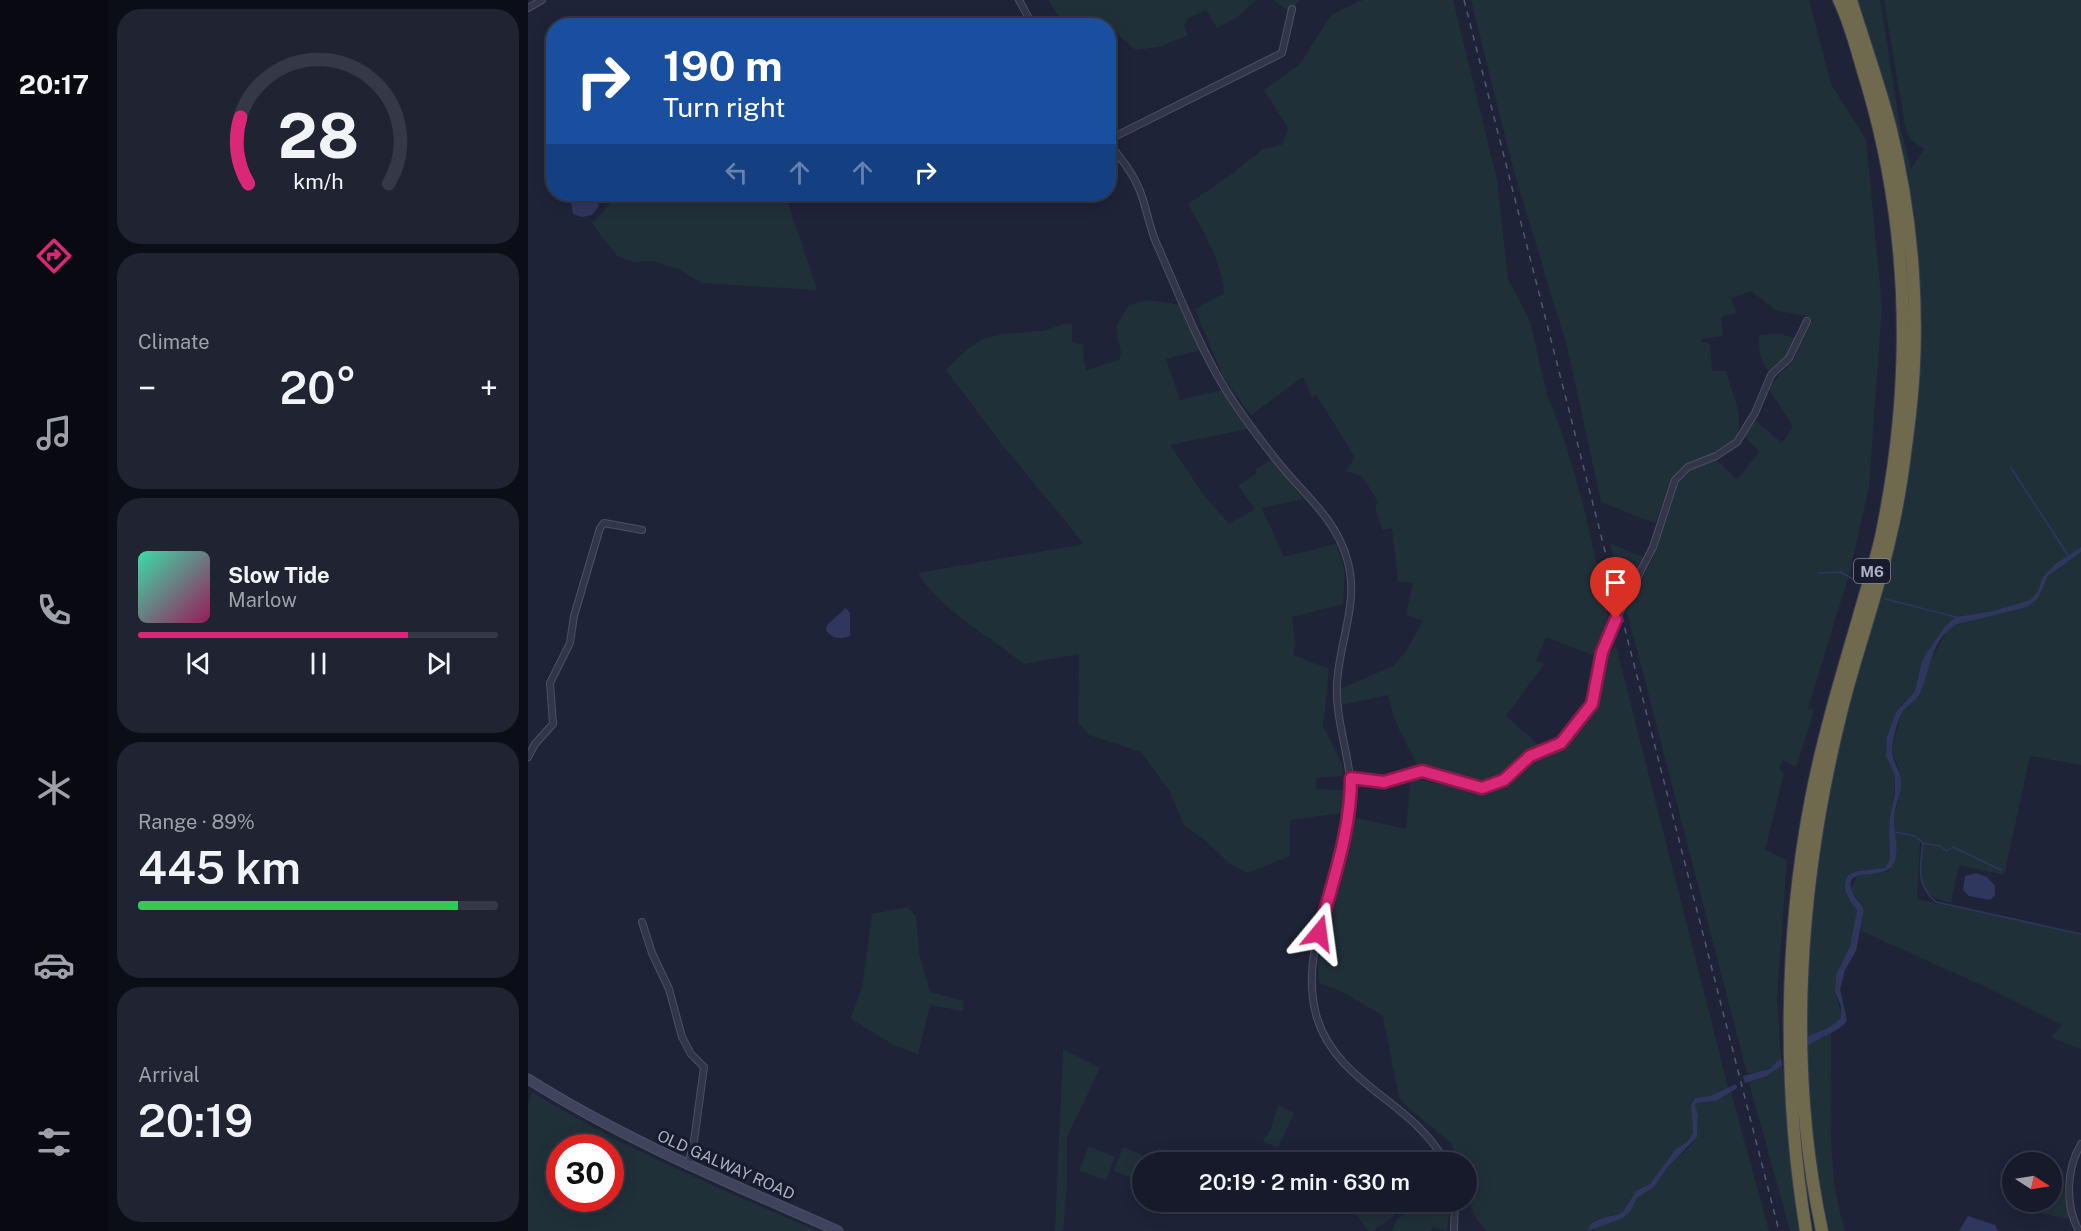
<!DOCTYPE html>
<html lang="en">
<head>
<meta charset="utf-8">
<style>
  :root { --surface:#161a2a; --page:#1f2332; --text:#f1f3f6; --muted:#9ea1a8; --line:#353847; --accent:#db2777 }
  body { margin:0; font-family:"Public Sans",sans-serif; background:var(--page); color:var(--text); height:100vh; display:flex; flex-direction:column; font-size:22px; white-space:nowrap }
  * { box-sizing:border-box; margin:0 }
  p { font-size:20px; color:var(--muted) }
  .icon { flex:none; width:33px; height:33px; fill:none; stroke:currentColor; stroke-width:2; stroke-linecap:round; stroke-linejoin:round }
  .map { position:relative; flex:1; overflow:hidden }
  .panel { display:flex; flex-direction:column; gap:9px; padding:9px; background:#0c0e17; width:420px }
  .panel>* { flex:none }
  .top-card { position:absolute; left:18px; top:18px; width:570px; height:183px; border-radius:24px; box-shadow:0 3px 15px #0003,0 0 0 2px var(--line); background:#1a4fa0; color:#fff; overflow:hidden }
  .needle { width:39px; rotate:102deg }
  .tools { position:absolute; left:1474px; top:1152px; display:grid; gap:12px }
  .tools a { display:grid; place-items:center; width:60px; height:60px; border-radius:50%; background:var(--surface); box-shadow:0 3px 15px #0003,0 0 0 2px var(--line); font-size:30px }
  .speed { position:absolute; left:18px; top:1134px; display:flex; gap:12px; font-size:30px; font-weight:700; text-align:center }
  .speed>* { display:grid; place-content:center; width:78px; height:78px; border-radius:50%; background:var(--surface); box-shadow:0 3px 15px #0003,0 0 0 2px var(--line); line-height:1 }
  .speed .limit { border:9px solid #d22; background:#fff; color:#111 }
  .pin { position:absolute; display:grid; place-items:center; width:51px; height:51px; color:#fff; margin:-62px -26px; border-radius:50% 50% 50% 0; rotate:-45deg; box-shadow:0 0 6px #0007 }
  .pin .icon { rotate:45deg }
  .me { position:absolute; width:66px; margin:-33px; rotate:16deg; stroke-linejoin:round; filter:drop-shadow(0 0 4px #0008) }
  .turn { display:flex; align-items:center; gap:21px; height:126px; padding:0 18px; font-size:27px }
  .turn .icon { width:78px; height:78px; stroke-width:2.5 }
  .turn b { display:block; font-size:42px; line-height:51px }
  .lanes { display:flex; align-items:center; height:57px; padding:0 18px; background:#0003; justify-content:center; gap:30px; direction:ltr }
  .lanes .off { opacity:.35 }
  .big { font-size:45px; font-weight:600; line-height:1.1 }
  .panel .card { flex:1; display:flex; flex-direction:column; justify-content:center; gap:9px; min-width:0; padding:0 21px; border-radius:24px; background:var(--page) }
  .panel .dial { align-items:center; gap:0 }
  .dial svg { height:156px; overflow:visible; fill:none; stroke:var(--line); stroke-width:7; stroke-linecap:round; text-anchor:middle }
  .dial text { fill:var(--text); stroke:none }
  .song { display:flex; align-items:center; gap:18px }
  .cover { width:72px; height:72px; border-radius:9px; background:linear-gradient(135deg,hsl(160 70% 55%),hsl(330 70% 35%)) }
  .played { height:6px; border-radius:3px; background:linear-gradient(90deg,var(--accent) 75%,var(--line) 75%) }
  .keys { display:flex; justify-content:space-around; direction:ltr }
  .heat { display:flex; justify-content:space-between; align-items:center; font-size:33px; direction:ltr }
  .charge { height:9px; border-radius:4px; background:linear-gradient(90deg,#34c759 89%,var(--line) 0) }
  .trip { position:absolute; left:604px; top:1152px; width:345px; height:60px; border-radius:30px; background:var(--surface); box-shadow:0 3px 15px #0003,0 0 0 2px var(--line); font-weight:600; line-height:60px; text-align:center }
  main { display:flex; flex:1; min-height:0 }
  .menu { display:flex; flex-direction:column; width:108px; justify-content:space-around; align-items:center; background:#090a11; color:var(--muted) }
  .menu .icon { width:42px; height:42px }
  .menu .current { color:var(--accent) }
  .menu b { font-size:27px; color:var(--text) }
  .map>svg:first-child { display:block }
  .green { fill:#203039; fill-rule:evenodd }
  .water { fill:#2f375e }
  .lines { fill:none; stroke-linecap:round; stroke-linejoin:round }
  .stream { stroke:#2f375e; stroke-width:1.5 }
  .minor-casing { stroke:#4c5063; stroke-width:8 }
  .secondary-casing { stroke:#4c5063; stroke-width:11 }
  .motorway-casing { stroke:#393d50; stroke-width:14 }
  .minor { stroke:#323648; stroke-width:6 }
  .secondary { stroke:#40435c; stroke-width:9 }
  .motorway { stroke:#6f6a4e; stroke-width:12 }
  .rail { stroke:#535870; stroke-width:1.5; stroke-dasharray:6 6; stroke-linecap:butt }
  .route-casing { stroke:#8e194d; stroke-width:15 }
  .route { stroke:#db2777; stroke-width:10 }
  .labels { text-anchor:middle; dominant-baseline:central; stroke-width:6; stroke-linejoin:round; paint-order:stroke }
  .shield { fill:#181b2c; stroke:#808397; stroke-width:1.5 }
  .shield-label { font-size:15px; font-weight:bold; fill:#acafc5 }
  .street-label { font-size:16px; fill:#acafc5; stroke:#181b2c }
</style>
</head>
<body>
<main>
<nav class="menu">
<b>20:17</b>
<svg class="icon current" aria-label="directions" viewBox="0 0 24 24"><path d="M12 3l9 9-9 9-9-9zM9 14v-3h6M13 9l2 2-2 2"/></svg>
<svg class="icon" aria-label="music" viewBox="0 0 24 24"><path d="M9 18V5l10-2v13"/><circle cx="6" cy="18" r="3"/><circle cx="16" cy="16" r="3"/></svg>
<svg class="icon" aria-label="phone" viewBox="0 0 24 24"><path d="M5 4h4l2 5-3 2q2 4 5 5l2-3 5 2v4C11 20 4 13 5 4z"/></svg>
<svg class="icon" aria-label="climate" viewBox="0 0 24 24"><path d="M12 3v18M4 7l16 10M4 17L20 7"/></svg>
<svg class="icon" aria-label="car" viewBox="0 0 24 24"><path d="M5 17H2v-5l4-1 3-4h7l3 4 3 1v5h-3M9 17h6M6 11h13"/><circle cx="7" cy="17" r="2"/><circle cx="17" cy="17" r="2"/></svg>
<svg class="icon" aria-label="filters" viewBox="0 0 24 24"><path d="M4 7h16M4 17h16"/><circle cx="9" cy="7" r="2"/><circle cx="15" cy="17" r="2"/></svg>
</nav>
<section class="panel">
<div class="card dial"><svg viewBox="0 0 100 80">
<path d="M14 69A42 42 0 1 1 86 69"/>
<path d="M14 69A42 42 0 0 1 10 35" stroke="#db2777"/>
<text x="50" y="56" font-size="32" font-weight="700">28</text>
<text x="50" y="72" font-size="11">km/h</text>
</svg></div>
<div class="card"><p>Climate</p>
<div class="heat"><a>−</a><b class="big">20°</b><a>+</a></div>
</div>
<div class="card">
<div class="song"><i class="cover"></i><div><b>Slow Tide</b><p>Marlow</p></div></div>
<div class="played"></div>
<div class="keys"><svg class="icon" aria-label="previous" viewBox="0 0 24 24"><path d="M18 5L8 12l10 7zM5 5v14"/></svg><svg class="icon" aria-label="pause" viewBox="0 0 24 24"><path d="M8 5v14M16 5v14"/></svg><svg class="icon" aria-label="next" viewBox="0 0 24 24"><path d="M6 5l10 7-10 7zM19 5v14"/></svg></div>
</div>
<div class="card"><p>Range · 89%</p><b class="big">445 km</b><div class="charge"></div></div>
<div class="card"><p>Arrival</p><b class="big">20:19</b></div>
</section>
<div class="map">
<svg width="1553" height="1231" viewBox="0 0 1553 1231">
  <rect width="100%" height="100%" fill="#1e2338"/>
  <!-- green -->
  <path class="green" d="M520,0H728L708,18L689,28L678,10L660,18L656,26L660,35L631,47L608,50L587,32L581,31L580,26L535,23Z
    M746,0H772L761,12Z
    M835,0H925L969,180L980,279L1002,321L1019,395L1035,435L1055,504L1080,615L1070,657L1018,637L1008,661L1016,664L978,716L1013,747L970,778L952,782L890,767L867,721L860,695L814,705L812,689L865,666L878,651L895,621L878,615L885,583L870,581L864,528L854,530L847,507L850,502L834,476L817,471L827,458L788,394L784,398L775,377L723,415L696,379L667,309L696,293C694,262 675,231 660,204L704,174L735,149L754,145L760,128L736,90L771,65L804,14Z
    M943,0H1281L1303,84L1338,140L1354,306L1341,487L1321,575L1280,708L1286,710L1268,767L1255,760L1251,769L1256,773L1237,850L1259,860L1249,999L1253,1058C1242,1068 1235,1073 1219,1073L1098,608L1124,560L1153,476L1169,466L1188,460L1209,479L1232,452L1216,436L1226,419L1254,443L1265,426L1240,388L1266,359L1284,320L1277,315L1249,311L1223,291L1203,298L1208,313L1193,317L1195,336L1174,339L1173,342L1182,343L1184,371H1198C1204,394 1223,429 1200,446C1185,458 1164,462 1149,472L1127,523L1073,502L1040,350L985,168Z
    M1326,0H1352L1372,126L1383,169L1396,149L1382,139L1377,126L1356,0H1553V547L1526,565L1514,578L1510,591L1502,600L1465,611L1428,617L1418,625L1399,652L1393,664L1387,691L1373,705L1358,756L1367,776L1362,859L1357,868L1330,871L1320,875L1318,895L1329,910C1327,923 1325,935 1321,947C1316,961 1306,974 1307,991C1308,1001 1314,1008 1313,1019L1302,1027L1278,1037L1280,939L1295,809L1380,460L1385,248Z
    M90,194H257L289,290L173,283L153,270L125,261L106,262L89,256L64,223C75,215 80,203 90,194Z
    M621,300L652,305L673,350L638,359L652,400L694,390L720,429L642,445L678,498L701,524L727,509L710,486L729,473L727,470L744,459L775,499L734,508L756,557L808,544L817,572L815,604L764,617L767,643L765,655L801,669L795,727L814,763L815,776L788,778V789L816,790L814,813L762,820V856L720,873L701,863L678,841L656,825L641,790L613,752L561,735L550,723L551,654L496,664C461,636 414,611 390,573L556,544L473,443L418,370C455,331 462,335 513,331C524,330 533,322 544,324V342L556,345L555,355L558,370L591,360L593,353L588,326L601,305Z
    M1252,334L1267,338L1260,354L1241,372C1233,363 1230,348 1231,335Z
    M1082,543L1117,558L1098,598L1095,597Z
    M1553,552V765L1502,756L1476,875L1431,865L1423,903C1384,893 1391,878 1395,843L1392,841L1389,899L1553,934V1049L1523,1037L1534,1025L1458,987L1333,931L1336,910L1323,889L1328,877L1337,873L1361,872L1368,841L1366,818L1370,802L1371,769L1363,750L1368,733L1374,713L1394,690L1399,666L1421,628L1510,598L1520,576Z
    M1088,646L1200,1087L1182,1096L1167,1098L1164,1101L1165,1132L1161,1140L1147,1150L1122,1184L1104,1197L1095,1212L1067,1220L1060,1231H958C938,1207 939,1193 939,1162H931L923,1143L876,1104L871,1097L855,1016L813,991L791,983L790,962L810,893L825,817L878,829L883,778L960,794L994,773L1012,756L1035,748L1066,709L1073,693L1081,653Z
    M380,907L388,916L391,954L402,992L436,1001L435,1011L402,1005L390,1054L366,1045L322,1018L334,988L344,914Z
    M1303,1034C1304,1099 1297,1168 1317,1231H1297C1285,1171 1278,1108 1280,1046L1290,1039Z
    M535,1049L572,1068L539,1137V1187L535,1230L527,1231Z
    M1254,1065L1274,1231H1262L1221,1082L1239,1076Z
    M4,1092C95,1148 192,1189 290,1231H0V1106ZM32,1148H82V1198H32Z
    M1203,1092L1241,1231H1066L1068,1227L1095,1218L1102,1212L1109,1198L1126,1187L1139,1168L1163,1145L1169,1137L1170,1115L1167,1105L1169,1103L1188,1101Z
    M750,1105L766,1113L750,1148L735,1141L743,1128Z
    M561,1146L587,1157L578,1180L551,1170Z
    M595,1147L622,1158L620,1162H615L613,1181L586,1171Z
    M631,1148L657,1159L656,1162H625Z
    M1531,1176L1535,1184L1541,1219L1500,1211L1509,1202H1524V1184Z
    M820,1202H857L867,1216L845,1231H840Z
    M894,1202H908L922,1210L919,1231L905,1227L902,1231H864L869,1219Z"/>
  <!-- water -->
  <path class="water" d="M49,194H67L71,206L64,215L54,217L45,214L43,202Z
    M1553,547V552L1520,576L1510,598L1499,607L1430,624C1404,637 1403,665 1394,689C1391,699 1379,705 1374,713C1369,722 1365,738 1364,748C1363,760 1373,771 1373,783C1373,795 1366,807 1366,819C1366,831 1370,843 1368,855C1365,888 1314,861 1324,891C1326,898 1333,903 1336,910L1328,951L1317,970L1312,989L1319,1021C1308,1034 1293,1036 1280,1046L1278,1037L1302,1027L1313,1018V1006L1307,992L1308,975L1322,946L1329,910C1320,898 1313,890 1320,875L1330,871L1357,868L1362,859L1361,824L1367,793V776L1358,756L1359,737L1368,712L1387,691L1393,664L1399,652L1418,625L1428,617L1465,611L1502,600L1510,591L1514,578L1526,565Z
    M318,608L322,613V636C313,640 304,639 298,630L299,625Z
    M1448,873L1459,877L1467,886V895L1462,900L1441,896L1435,890L1437,876Z
    M1253,1058L1254,1065L1239,1076L1217,1083L1215,1076L1241,1069Z
    M1208,1084L1209,1088L1188,1101L1169,1103L1167,1105L1170,1115L1169,1137L1139,1168L1126,1187L1109,1198L1102,1212L1095,1218L1060,1231C1063,1216 1083,1218 1095,1212L1108,1191L1122,1184L1147,1150L1161,1140L1165,1132L1163,1105L1167,1098L1182,1096Z
    M1440,1216L1467,1225L1470,1231H1431Z"/>
  <g class="lines">
    <!-- stream -->
    <path class="stream" d="M1483,468L1540,555
      M1290,573L1312,572L1329,581
      M1357,599L1428,617
      M1367,832L1387,836L1395,843C1392,867 1388,885 1408,902L1553,934
      M1395,843L1412,846L1419,851L1425,847L1473,870"/>
    <defs>
      <path id="minor" d="M491,0L505,26
        M0,8L14,0
        M580,140L754,53L764,9
        M580,142C592,157 605,173 612,191C618,207 621,224 627,240C648,287 667,337 693,382C709,409 730,437 750,462C775,494 807,517 819,559C832,602 811,641 809,684C807,723 824,760 823,798C821,872 767,944 789,1018C809,1084 887,1103 917,1162
        M0,757L7,744L25,724L22,683L42,643L46,616L72,528L76,523L114,530
        M823,778L856,781L894,771L954,788L977,780L1002,756L1037,739L1064,704L1081,633L1125,547L1147,480L1160,467L1188,456L1209,442L1227,413L1243,375L1261,358L1279,321
        M114,922L124,953L141,989L154,1037L163,1054L176,1067L166,1141L160,1166
        M926,1231L927,1202
        M1551,1231C1537,1206 1538,1169 1553,1144"/>
      <path id="secondary" d="M0,1079C98,1141 204,1184 310,1231"/>
      <path id="motorway" d="M1278,1231C1255,1090 1256,939 1283,799C1295,737 1313,677 1331,616C1338,590 1347,564 1353,537C1385,385 1383,233 1339,84C1330,56 1324,27 1311,0
        M1294,1231C1258,1062 1271,881 1313,713C1327,655 1349,597 1362,538C1372,498 1377,455 1382,414C1393,319 1385,218 1362,126C1351,84 1336,42 1323,0"/>
    </defs>
    <!-- minor casing -->
    <use href="#minor" class="minor-casing"/>
    <!-- secondary casing -->
    <use href="#secondary" class="secondary-casing"/>
    <!-- motorway casing -->
    <use href="#motorway" class="motorway-casing"/>
    <!-- minor -->
    <use href="#minor" class="minor"/>
    <!-- secondary -->
    <use href="#secondary" class="secondary"/>
    <!-- motorway -->
    <use href="#motorway" class="motorway"/>
    <!-- rail -->
    <path class="rail" d="M936,0L1251,1231"/>
  </g>
  <g class="lines">
    <defs>
      <path id="route" d="M791,933C804,882 823,832 823,778L856,782L894,771L954,788L976,780L1002,756L1033,743L1064,704L1074,652L1088,619"/>
    </defs>
    <!-- route casing -->
    <use href="#route" class="route-casing"/>
    <!-- route -->
    <use href="#route" class="route"/>
  </g>
  <g class="labels">
    <!-- shield labels -->
    <rect class="shield" x="1326" y="559" width="36" height="24" rx="4.5"/>
    <g class="shield-label">
      <text x="1344" y="571">M6</text>
    </g>
    <!-- street labels -->
    <g class="street-label">
      <text transform="translate(198 1165) rotate(24)">OLD GALWAY ROAD</text>
    </g>
  </g>
</svg>
<div class="tools">
<a><svg class="needle" viewBox="-14 -14 28 28"><path d="M0-13l5 13h-10z" fill="#e53935"/><path d="M0 13l5-13h-10z" fill="#9ea1a8"/></svg></a>
</div>
<div class="speed"><div class="limit">30</div></div>
<div class="pin" style="left:1088px;top:619px;background:#d93025"><svg class="icon" aria-label="arrive" viewBox="0 0 24 24"><path d="M6 21V4h12l-3 4 3 4H6"/></svg></div>
<svg class="me" style="left:791px;top:933px" viewBox="-20 -20 40 40"><path d="M0-17L14 15 0 8-14 15z" fill="#db2777" stroke="#fff" stroke-width="4"/></svg>
<div class="trip">20:19 · 2 min · 630 m</div>
<div class="top-card">
<div class="turn"><svg class="icon" aria-label="right" viewBox="0 0 24 24"><path d="M7 20v-9h11M14 6l5 5-5 5"/></svg><div><b>190 m</b>Turn right</div></div>
<div class="lanes"><svg class="icon off" aria-label="left" viewBox="0 0 24 24"><path d="M17 20v-9H6M10 6l-5 5 5 5"/></svg><svg class="icon off" aria-label="ahead" viewBox="0 0 24 24"><path d="M12 20V5M6 11l6-6 6 6"/></svg><svg class="icon off" aria-label="ahead" viewBox="0 0 24 24"><path d="M12 20V5M6 11l6-6 6 6"/></svg><svg class="icon" aria-label="right" viewBox="0 0 24 24"><path d="M7 20v-9h11M14 6l5 5-5 5"/></svg></div>
</div>
</div>
</main>
</body>
</html>
